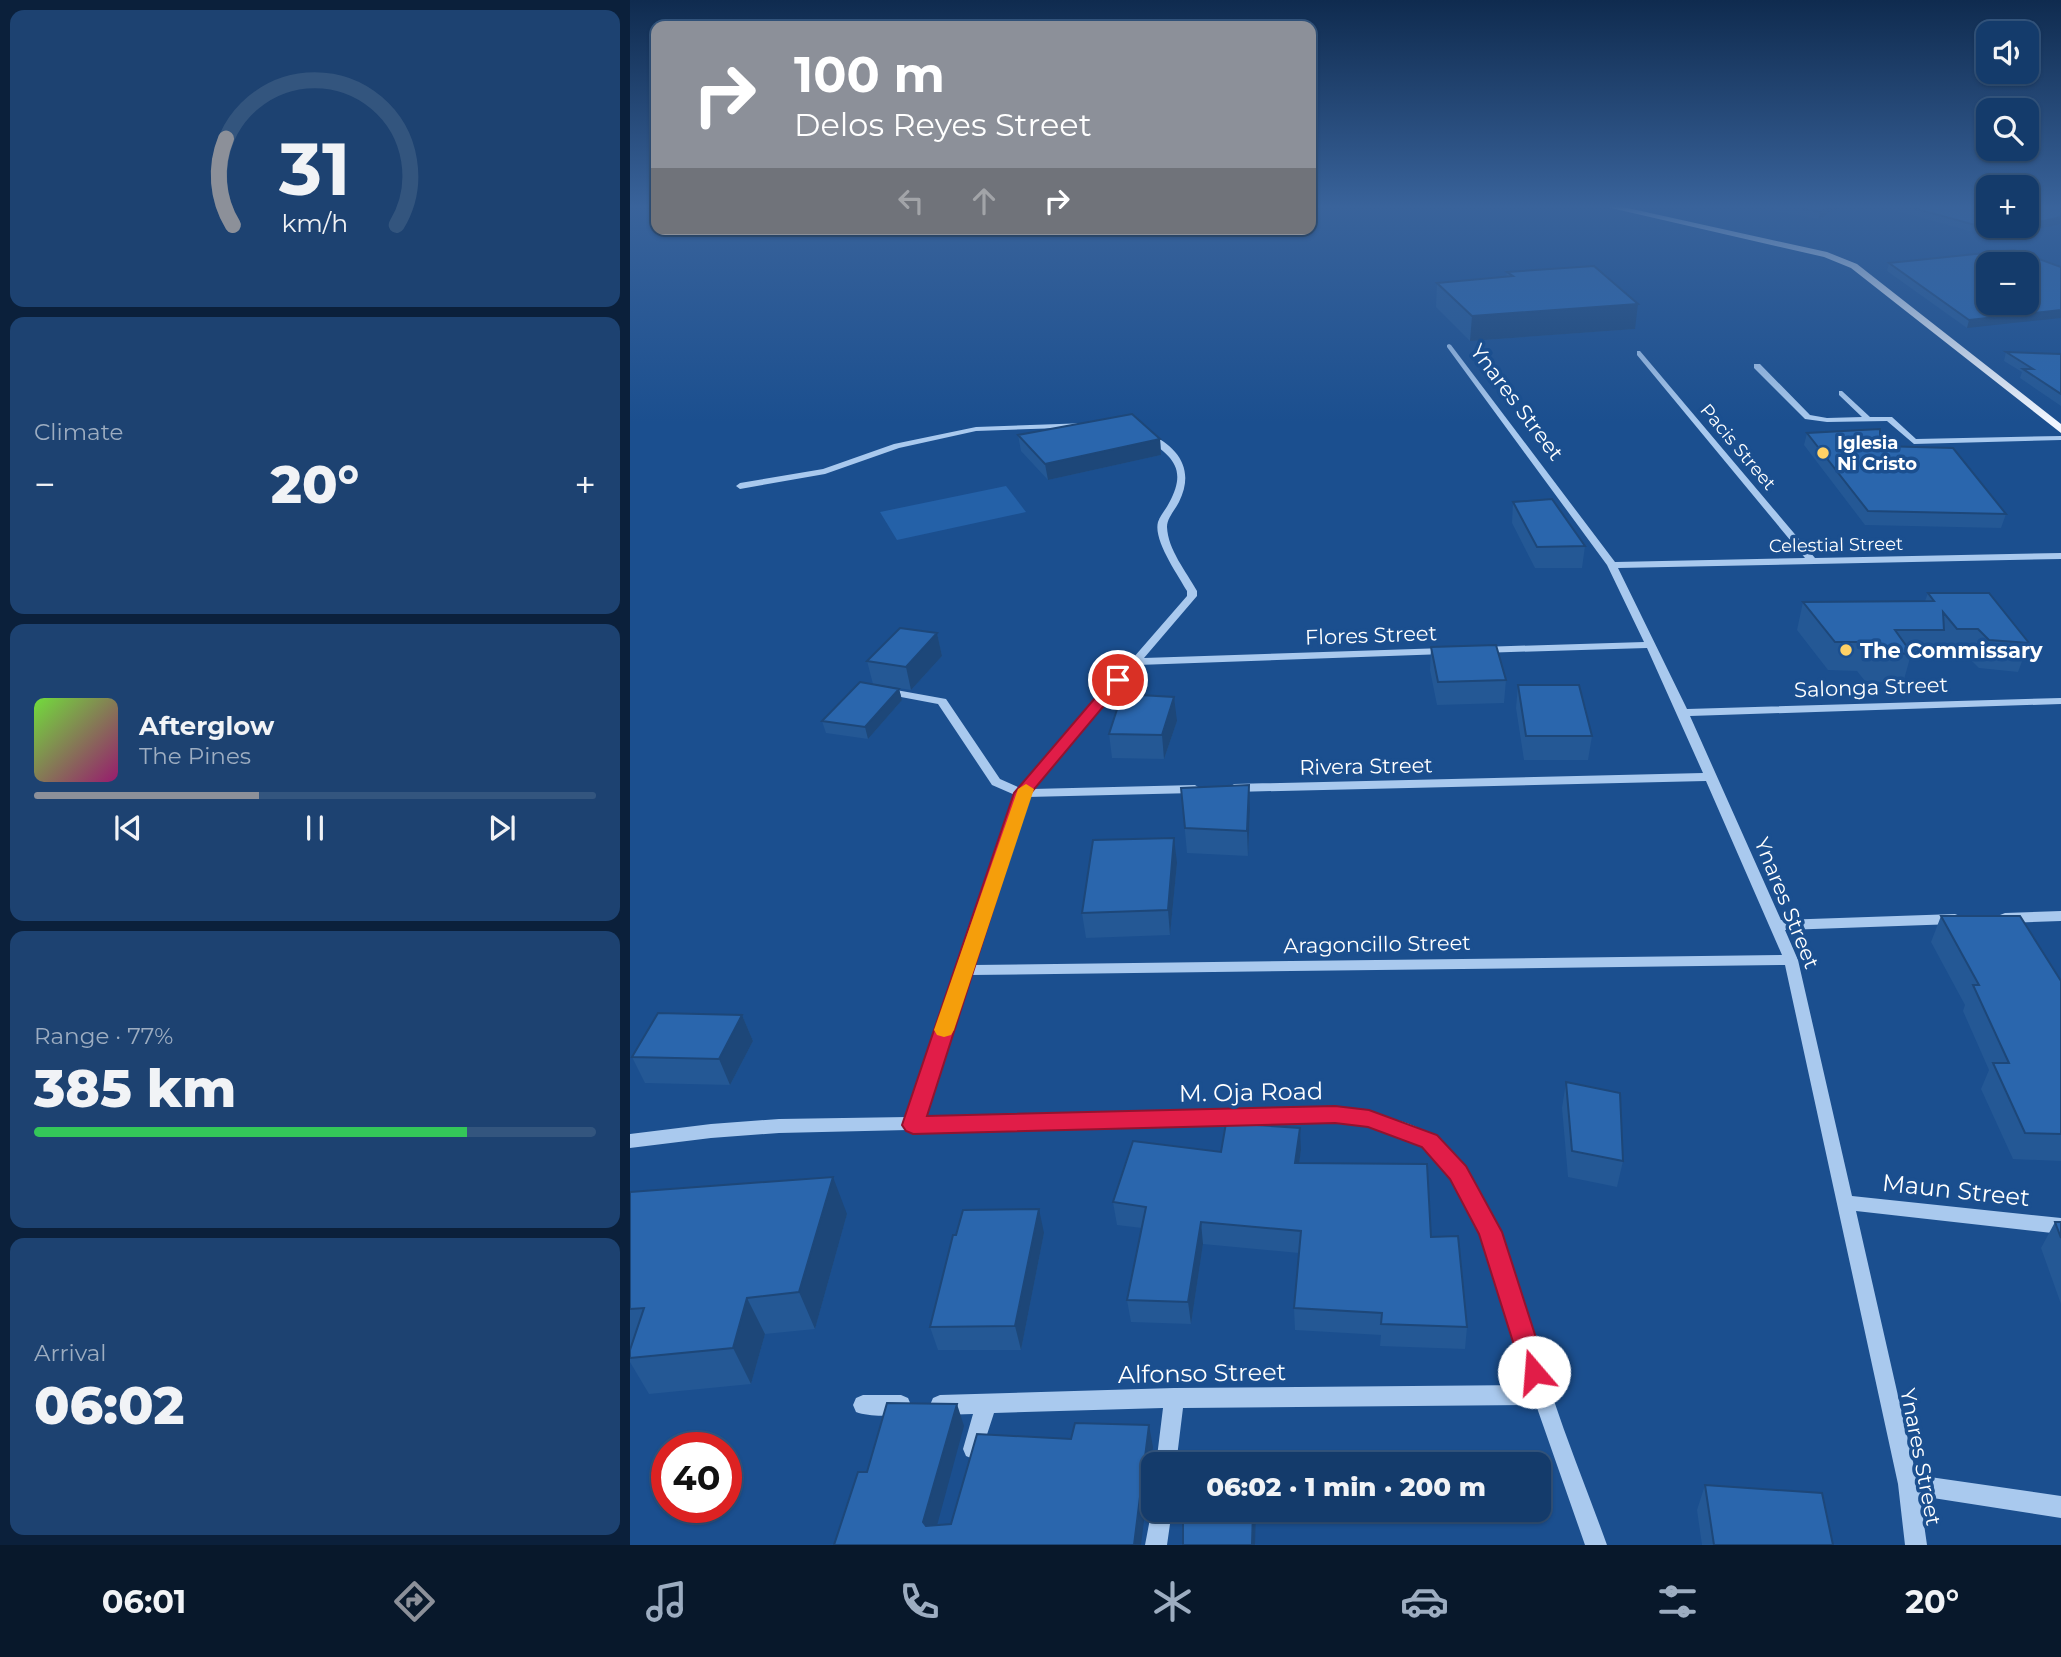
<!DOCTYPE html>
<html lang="en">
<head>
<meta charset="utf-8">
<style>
  :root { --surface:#143b6b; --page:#1d4271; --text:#f1f3f6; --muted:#9dadc1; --line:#33557e; --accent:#8c9099 }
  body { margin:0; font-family:Montserrat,sans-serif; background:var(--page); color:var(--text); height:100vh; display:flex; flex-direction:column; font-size:26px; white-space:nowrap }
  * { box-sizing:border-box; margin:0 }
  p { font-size:23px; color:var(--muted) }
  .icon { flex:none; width:38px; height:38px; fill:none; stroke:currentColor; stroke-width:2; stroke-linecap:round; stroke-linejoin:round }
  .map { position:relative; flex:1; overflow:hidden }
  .drawer { display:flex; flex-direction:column; gap:10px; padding:10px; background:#0b203b; width:630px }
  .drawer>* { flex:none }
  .top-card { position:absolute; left:21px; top:21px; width:665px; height:214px; border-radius:14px; box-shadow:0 2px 5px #0004,0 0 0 2px var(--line); background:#8c9099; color:#fff; overflow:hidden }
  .fabs { position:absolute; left:1346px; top:21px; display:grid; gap:14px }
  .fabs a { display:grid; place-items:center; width:63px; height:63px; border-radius:14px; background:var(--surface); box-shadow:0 2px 5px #0004,0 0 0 2px var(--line); font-size:35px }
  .speed { position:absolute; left:21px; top:1432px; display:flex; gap:14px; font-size:35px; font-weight:700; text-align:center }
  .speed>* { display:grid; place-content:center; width:91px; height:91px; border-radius:50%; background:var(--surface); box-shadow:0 2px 5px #0004,0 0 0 2px var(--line); line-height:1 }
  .speed .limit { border:10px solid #d22; background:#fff; color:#111 }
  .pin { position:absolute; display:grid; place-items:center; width:60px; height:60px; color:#fff; margin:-30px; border:4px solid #fff; border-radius:50%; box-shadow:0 2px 7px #0007 }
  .me { position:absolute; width:77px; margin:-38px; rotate:342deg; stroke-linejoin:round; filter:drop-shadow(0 0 5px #0008) }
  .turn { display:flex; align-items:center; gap:24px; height:147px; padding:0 28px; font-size:32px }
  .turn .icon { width:91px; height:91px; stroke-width:2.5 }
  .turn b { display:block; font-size:49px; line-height:60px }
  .lanes { display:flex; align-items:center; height:66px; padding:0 28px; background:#0003; justify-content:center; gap:35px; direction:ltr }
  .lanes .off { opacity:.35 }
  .big { font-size:52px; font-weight:800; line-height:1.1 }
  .drawer .card { flex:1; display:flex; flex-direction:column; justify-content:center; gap:10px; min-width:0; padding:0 24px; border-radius:14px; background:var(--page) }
  .drawer .dial { align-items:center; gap:0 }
  .dial svg { height:182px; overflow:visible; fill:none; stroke:var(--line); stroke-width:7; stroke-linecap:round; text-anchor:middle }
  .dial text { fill:var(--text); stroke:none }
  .song { display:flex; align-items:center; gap:21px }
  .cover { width:84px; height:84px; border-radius:10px; background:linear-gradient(135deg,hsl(100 70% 55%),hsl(320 70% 35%)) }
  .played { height:7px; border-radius:4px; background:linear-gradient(90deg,var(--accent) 40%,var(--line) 40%) }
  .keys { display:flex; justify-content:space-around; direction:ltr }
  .heat { display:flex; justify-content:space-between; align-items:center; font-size:38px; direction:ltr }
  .charge { height:10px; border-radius:5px; background:linear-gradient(90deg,#34c759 77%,var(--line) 0) }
  .trip { position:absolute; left:511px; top:1452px; width:410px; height:70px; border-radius:14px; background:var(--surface); box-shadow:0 2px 5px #0004,0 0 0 2px var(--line); font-weight:800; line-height:70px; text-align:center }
  .menu { display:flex; height:112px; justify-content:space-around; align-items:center; background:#08182b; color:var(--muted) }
  .menu .icon { width:49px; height:49px }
  .menu .active { color:var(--accent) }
  .menu b { font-size:32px; color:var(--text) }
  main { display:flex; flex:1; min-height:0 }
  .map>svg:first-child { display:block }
  .green { fill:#2461a8 }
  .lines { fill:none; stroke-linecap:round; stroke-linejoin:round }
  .minor { fill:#a9c9ee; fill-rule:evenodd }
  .major { fill:#f0f6ff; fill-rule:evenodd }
  .wall { fill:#245895 }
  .shaded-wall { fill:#1d4779 }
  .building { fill:#2a66ad; stroke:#1d4779; stroke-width:2; fill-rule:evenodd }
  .route { fill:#e11d48; stroke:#92132f; stroke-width:2 }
  .slow { fill:#f59e0b }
  .poi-dot { fill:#ffd166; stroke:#1b4f8f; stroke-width:2.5 }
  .labels { text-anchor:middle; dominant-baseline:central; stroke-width:7; stroke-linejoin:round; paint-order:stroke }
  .far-poi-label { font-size:18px; font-weight:bold; fill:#fff; stroke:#1b4f8f; text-anchor:start }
  .far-street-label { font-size:18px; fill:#fff; stroke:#1b4f8f }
  .street-label { font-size:21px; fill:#fff; stroke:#1b4f8f }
  .poi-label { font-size:21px; font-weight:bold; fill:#fff; stroke:#1b4f8f; text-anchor:start }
  .near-street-label { font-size:24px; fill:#fff; stroke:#1b4f8f }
</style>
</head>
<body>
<main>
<section class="drawer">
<div class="card dial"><svg viewBox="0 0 100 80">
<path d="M14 69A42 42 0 1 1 86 69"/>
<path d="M14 69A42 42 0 0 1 11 31" stroke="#8c9099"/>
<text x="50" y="56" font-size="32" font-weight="700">31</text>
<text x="50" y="72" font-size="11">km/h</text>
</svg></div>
<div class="card"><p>Climate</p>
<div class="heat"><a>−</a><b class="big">20°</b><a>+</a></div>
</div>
<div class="card">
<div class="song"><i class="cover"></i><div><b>Afterglow</b><p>The Pines</p></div></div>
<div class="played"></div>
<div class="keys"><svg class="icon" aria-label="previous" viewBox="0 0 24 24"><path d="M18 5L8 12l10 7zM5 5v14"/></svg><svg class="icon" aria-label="pause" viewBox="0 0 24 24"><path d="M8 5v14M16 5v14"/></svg><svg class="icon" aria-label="next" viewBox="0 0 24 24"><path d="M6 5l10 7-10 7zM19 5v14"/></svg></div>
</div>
<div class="card"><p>Range · 77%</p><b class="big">385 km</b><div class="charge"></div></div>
<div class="card"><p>Arrival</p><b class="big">06:02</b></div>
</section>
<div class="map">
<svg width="1431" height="1545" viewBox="0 0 1431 1545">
  <rect width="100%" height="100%" fill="#1b4f8f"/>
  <!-- green -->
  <path class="green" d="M376,486L396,512L267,540L250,512Z"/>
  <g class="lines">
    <!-- minor -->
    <path class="minor" d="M819,344L821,345L985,562L1175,558L1007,355V351H1010L1185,558L1431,553V559L988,568L1057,709L1431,698V704L1060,716L1151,920L1325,914L1330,916L1332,919L1330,922L1325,924L1155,930L1168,960L1222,1196L1431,1218V1234L1226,1211L1286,1475L1431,1496V1518L1290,1496L1297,1545H1275L1268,1484L1155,965L340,975L294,1116L705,1107C733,1112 784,1120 806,1138C870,1188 897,1320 922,1395C939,1446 959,1495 977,1545H955L906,1405L553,1408L546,1465H526L533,1408L364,1413L350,1456L343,1459L336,1456L333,1449L343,1414L310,1415L303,1412L300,1405L303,1398L310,1395L544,1388L899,1385C877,1312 860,1219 807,1161C801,1154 795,1147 787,1143C763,1129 732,1125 705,1121L289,1130L283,1132L278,1130L149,1133L81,1138L0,1148V1134L81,1124L149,1119L278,1117L385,795L362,785L308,704L255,694L249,691L255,688L316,699L370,779L390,788L557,596V591C548,575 523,540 528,522C530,516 536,509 539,503C558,468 542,457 515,437V433H518C549,447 565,470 549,502C545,510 537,518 537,527C538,550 556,571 567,591V596L514,658L815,648L820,651L815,654L508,665L402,789L565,785L571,789L565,793L397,797L343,965L1152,955L1076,781L604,792L598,788L604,784L1073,773L1017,648L850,653L845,650L850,647L1014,642L977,565L817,347V345Z
      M1124,364H1130L1180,415L1197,418L1232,417L1209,395V391H1212L1240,417H1262L1286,439L1431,436V440L1284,444L1257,421L1197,422L1175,419L1124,368Z
      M458,423H461V427L346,431L269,448L195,474L110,489L106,486L110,483L193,469L264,444L346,427Z
      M1431,911V921L1375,923L1370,921L1368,918L1370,915L1375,913Z
      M233,1395H271L278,1398L281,1405L278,1412C264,1417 240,1417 226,1412L223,1405L226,1398Z
      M523,1503V1510H542L537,1545H515Z"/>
    <!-- major -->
    <path class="major" d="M968,205H984L1197,252L1227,264L1431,424V433L1221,268L1194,257Z"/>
  </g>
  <!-- wall -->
  <path class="wall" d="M1112,205H1213L1189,219Z
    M1245,205H1358L1396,226L1365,238Z
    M1384,250L1337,328L1257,271L1259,263Z
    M877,272L1005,329L840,341L806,307L807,283L876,277Z
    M1376,352L1431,354V406L1390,378L1392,372L1374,361Z
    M1177,433L1250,446L1376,514L1371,528L1235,525L1174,445Z
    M388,435L530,439L531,455L418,480L391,451Z
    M883,502L955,546L952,568H905L882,523Z
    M1298,593L1399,643L1388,672L1349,668L1339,658H1318L1309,646L1305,658H1280L1273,683L1235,681L1227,671L1198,670L1167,630L1173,602L1295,601Z
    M307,633L312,656L281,690L243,684L237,661Z
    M801,647L876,680L874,703L807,705L800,670Z
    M888,685L962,736L958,760H894L886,708Z
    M269,689L272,700L238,739L196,733L192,721Z
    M547,721L534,759L482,758L479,734Z
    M619,785L620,810L618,856L557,853L551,788Z
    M547,863L540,935L456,938L452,913Z
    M1311,916L1431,981V1161L1383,1159L1351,1089L1359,1070L1333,1011L1335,1005L1301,942Z
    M112,1015L123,1041L100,1085L15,1083L2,1057Z
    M936,1082L993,1161L987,1187L938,1177L932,1108Z
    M671,1150L669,1163L801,1237L837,1327L835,1349L750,1346L751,1335L665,1330L664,1308L669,1253L573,1244L561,1324L501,1322L497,1300L512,1228L487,1225L483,1202L591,1152Z
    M0,1192L217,1214L185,1329L135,1334L121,1384L19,1394L0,1362Z
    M1425,1222H1431V1304L1411,1248Z
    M414,1233L391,1350H308L300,1327Z
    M1075,1485L1203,1545H1072L1067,1510Z"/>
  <!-- shaded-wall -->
  <path class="shaded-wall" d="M1202,205H1213L1189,219L1190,212Z
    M1431,217V224L1365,238L1367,231L1396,226V225Z
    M1008,304L1005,329L840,341L842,316Z
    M1431,310V318L1337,328L1339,320Z
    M530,439L531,455L418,480L415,464Z
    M307,633L312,656L281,690L276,667Z
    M269,689L272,700L238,739L235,727Z
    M544,697L547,721L534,759L532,735Z
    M619,785L620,810L618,856L617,831Z
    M544,838L547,863L540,935L538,910Z
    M112,1015L123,1041L100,1085L89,1059Z
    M670,1128L671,1150L666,1185L665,1163Z
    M203,1177L217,1214L185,1329L169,1292Z
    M409,1209L414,1233L391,1350L385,1326Z
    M571,1222L573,1244L561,1324L558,1302Z
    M117,1298L135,1334L121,1384L103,1348Z
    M327,1404L334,1426L302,1544L293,1522Z
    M519,1425L523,1447L511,1545H504Z
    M623,1510H626L625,1545H622Z"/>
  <!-- building -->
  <path class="building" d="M1154,205H1202L1190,212Z
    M1272,205H1358V226H1392L1367,231Z
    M1396,205L1431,206V217L1396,225Z
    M1384,250L1431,267V310L1339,320L1259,263ZM1358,264H1396V303H1358Z
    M964,266L1008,304L842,316L807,283L883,276L877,272Z
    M1376,352L1431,354V394L1393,369H1403Z
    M502,414L530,439L415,464L388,435Z
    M1250,429V446L1323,448L1376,514L1238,511L1177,433Z
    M922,499L955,546L907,547L883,502Z
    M1298,593H1359L1399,643L1359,640L1348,629H1327L1313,612L1314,630H1265L1282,654L1243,652L1235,642H1205L1173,602L1304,601Z
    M270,628L307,633L276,667L237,661Z
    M866,645L876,680L808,682L801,647Z
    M230,682L269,689L235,727L192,721Z
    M888,685H949L962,736H896Z
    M492,694L544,697L532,735L479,734Z
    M619,785L617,831L555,828L551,788Z
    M544,838L538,910L452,913L463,840Z
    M1311,916H1390L1431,981V1134L1395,1133L1363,1063H1379L1343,985H1349Z
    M28,1013L112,1015L89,1059L2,1057Z
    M936,1082L990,1093L993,1161L942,1151Z
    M596,1123L670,1128L665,1163L797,1164L801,1237L828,1236L837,1327L751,1324L752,1313L664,1308L671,1231L571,1222L558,1302L497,1300L516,1207L483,1202L503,1141L591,1152Z
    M203,1177L169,1292L117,1298L103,1348L0,1358V1350L14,1308L0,1309V1192Z
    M409,1209L385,1326L300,1327L323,1235H326L333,1210Z
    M1425,1222H1431V1238Z
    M257,1403L327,1404L293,1522L296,1526L321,1524L347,1434L441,1439L445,1423L519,1425L504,1545H204L228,1472H237Z
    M554,1460L626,1461V1465H554Z
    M1075,1485L1192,1493L1203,1545H1084Z
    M553,1510H623L622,1545H553Z"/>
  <!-- sky -->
  <linearGradient id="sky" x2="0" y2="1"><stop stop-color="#0f2b4f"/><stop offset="0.49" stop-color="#39639b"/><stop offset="1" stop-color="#39639b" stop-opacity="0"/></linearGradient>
  <rect width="1431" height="422" fill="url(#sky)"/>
  <!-- route -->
  <path class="route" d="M488,676L493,677L495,680L493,683L400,794L297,1116L705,1106L739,1110L807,1135L836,1166L872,1232L917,1372L913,1380L904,1384L895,1380L849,1234L820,1179L792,1147L738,1127L705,1123L283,1134L276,1131L272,1125L384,793L483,677Z"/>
  <!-- slow -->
  <path class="slow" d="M396,784L404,789L324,1030L321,1035L314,1037L307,1035L304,1030L388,789Z"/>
  <!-- markers -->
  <g class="poi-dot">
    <circle cx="1193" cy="453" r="7"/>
    <circle cx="1216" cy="650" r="7"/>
  </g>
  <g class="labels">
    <!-- far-poi labels -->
    <g class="far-poi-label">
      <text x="1207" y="443">Iglesia<tspan x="1207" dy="21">Ni Cristo</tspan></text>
    </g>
    <!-- far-street labels -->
    <g class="far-street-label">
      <text transform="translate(1108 447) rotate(50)">Pacis Street</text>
      <text transform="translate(1206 545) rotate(-1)">Celestial Street</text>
    </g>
    <!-- street labels -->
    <g class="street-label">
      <text transform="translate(887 402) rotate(53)">Ynares Street</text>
      <text transform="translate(741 635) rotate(-2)">Flores Street</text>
      <text transform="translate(1241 687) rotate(-2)">Salonga Street</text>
      <text transform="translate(736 766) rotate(-1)">Rivera Street</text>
      <text transform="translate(1157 903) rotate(68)">Ynares Street</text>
      <text transform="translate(747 944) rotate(-1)">Aragoncillo Street</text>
      <text transform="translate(1291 1457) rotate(79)">Ynares Street</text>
    </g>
    <!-- poi labels -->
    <g class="poi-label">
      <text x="1230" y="650">The Commissary</text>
    </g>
    <!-- near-street labels -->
    <g class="near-street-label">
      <text transform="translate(621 1092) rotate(-1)">M. Oja Road</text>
      <text transform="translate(1326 1190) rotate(6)">Maun Street</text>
      <text transform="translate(572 1373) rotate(-1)">Alfonso Street</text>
    </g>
  </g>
</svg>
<div class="fabs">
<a><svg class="icon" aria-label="sound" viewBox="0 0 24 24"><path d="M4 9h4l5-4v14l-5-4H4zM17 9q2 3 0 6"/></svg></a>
<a><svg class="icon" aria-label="search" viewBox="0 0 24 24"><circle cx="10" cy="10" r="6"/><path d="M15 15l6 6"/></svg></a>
<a>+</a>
<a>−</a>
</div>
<div class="speed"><div class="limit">40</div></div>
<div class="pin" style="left:488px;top:680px;background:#d93025"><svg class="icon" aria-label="arrive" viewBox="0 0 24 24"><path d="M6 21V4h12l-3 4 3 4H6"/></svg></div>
<svg class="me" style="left:904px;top:1372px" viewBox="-20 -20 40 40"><circle r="19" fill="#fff"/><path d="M0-13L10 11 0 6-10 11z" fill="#e11d48"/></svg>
<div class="trip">06:02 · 1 min · 200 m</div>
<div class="top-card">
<div class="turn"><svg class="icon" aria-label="right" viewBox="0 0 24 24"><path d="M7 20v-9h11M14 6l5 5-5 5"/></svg><div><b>100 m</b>Delos Reyes Street</div></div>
<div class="lanes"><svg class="icon off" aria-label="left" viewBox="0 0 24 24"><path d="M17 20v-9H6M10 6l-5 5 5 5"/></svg><svg class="icon off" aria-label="ahead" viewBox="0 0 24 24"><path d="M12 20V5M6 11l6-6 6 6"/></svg><svg class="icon" aria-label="right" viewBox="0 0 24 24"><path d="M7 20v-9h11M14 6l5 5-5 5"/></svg></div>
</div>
</div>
</main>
<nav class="menu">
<b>06:01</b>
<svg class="icon active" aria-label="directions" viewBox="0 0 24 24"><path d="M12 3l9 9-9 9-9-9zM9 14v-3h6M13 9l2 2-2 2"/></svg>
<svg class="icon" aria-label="music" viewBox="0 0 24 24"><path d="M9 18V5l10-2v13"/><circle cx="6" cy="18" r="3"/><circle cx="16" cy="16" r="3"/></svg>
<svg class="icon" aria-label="phone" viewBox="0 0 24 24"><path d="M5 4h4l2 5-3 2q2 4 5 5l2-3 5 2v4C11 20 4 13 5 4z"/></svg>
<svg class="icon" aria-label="climate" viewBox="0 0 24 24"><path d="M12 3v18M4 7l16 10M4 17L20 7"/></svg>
<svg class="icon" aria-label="car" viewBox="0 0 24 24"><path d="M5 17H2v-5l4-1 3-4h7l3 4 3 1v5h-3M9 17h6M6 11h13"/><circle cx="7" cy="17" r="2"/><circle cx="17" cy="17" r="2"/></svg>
<svg class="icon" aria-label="filters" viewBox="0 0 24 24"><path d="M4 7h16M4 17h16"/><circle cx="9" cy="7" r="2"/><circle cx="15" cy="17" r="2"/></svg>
<b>20°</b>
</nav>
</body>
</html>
